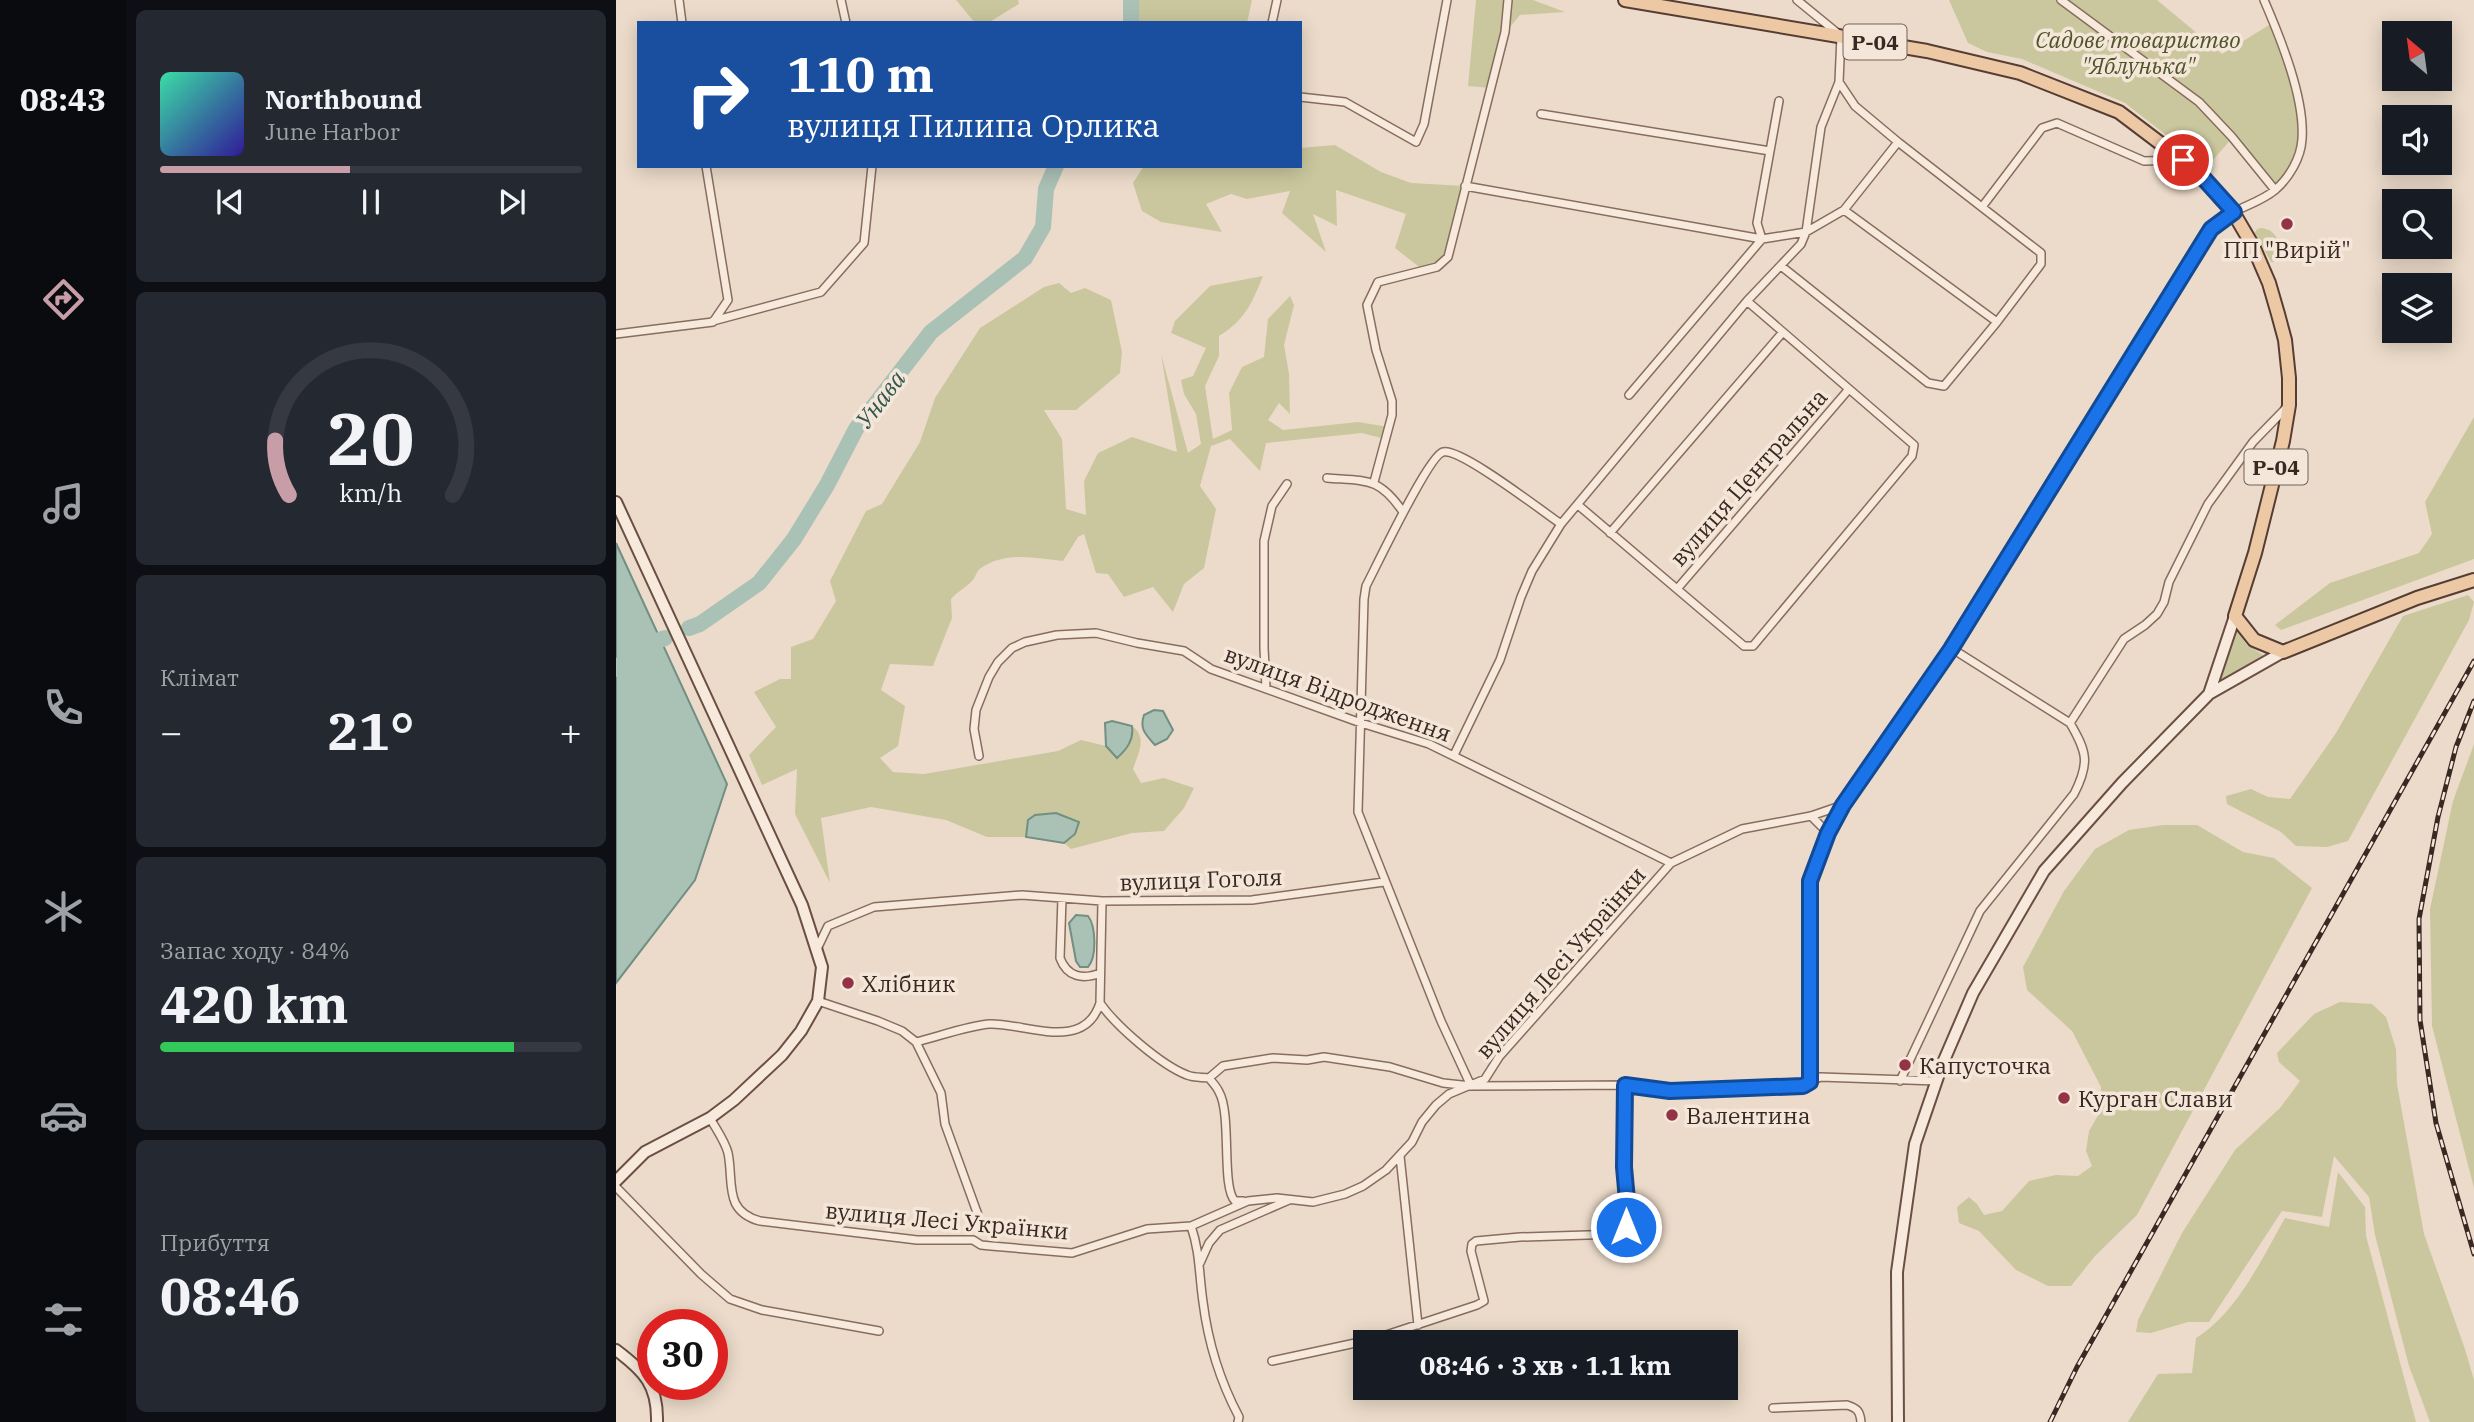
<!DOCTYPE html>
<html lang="uk">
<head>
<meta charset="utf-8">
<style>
  :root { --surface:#171b24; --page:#242831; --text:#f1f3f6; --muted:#9ea1a6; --line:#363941; --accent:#c79da7 }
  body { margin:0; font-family:"IBM Plex Serif",serif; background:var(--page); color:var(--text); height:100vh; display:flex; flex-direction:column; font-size:26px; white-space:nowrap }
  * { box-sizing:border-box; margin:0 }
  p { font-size:23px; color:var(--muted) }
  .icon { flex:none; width:38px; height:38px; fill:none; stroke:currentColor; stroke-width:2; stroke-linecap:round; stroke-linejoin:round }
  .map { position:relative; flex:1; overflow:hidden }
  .drawer { display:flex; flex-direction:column; gap:10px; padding:10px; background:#0d0f14; width:490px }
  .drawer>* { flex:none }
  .banner { position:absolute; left:21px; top:21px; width:665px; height:147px; border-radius:0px; box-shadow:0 4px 18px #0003; background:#1a4fa0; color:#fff; overflow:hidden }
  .needle { width:46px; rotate:331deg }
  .buttons { position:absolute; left:1766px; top:21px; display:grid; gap:14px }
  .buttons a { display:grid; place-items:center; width:70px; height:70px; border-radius:0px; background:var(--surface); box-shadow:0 4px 18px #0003; font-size:35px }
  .speed { position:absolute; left:21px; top:1309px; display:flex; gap:14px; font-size:35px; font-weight:700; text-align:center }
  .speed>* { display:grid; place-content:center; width:91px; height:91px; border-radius:50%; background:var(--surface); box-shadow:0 4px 18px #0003; line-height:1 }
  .speed .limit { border:10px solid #d22; background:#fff; color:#111 }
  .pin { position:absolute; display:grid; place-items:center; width:60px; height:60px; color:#fff; margin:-30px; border:4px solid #fff; border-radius:50%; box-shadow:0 2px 7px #0007 }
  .me { position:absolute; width:77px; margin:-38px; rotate:0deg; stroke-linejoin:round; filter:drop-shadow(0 0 5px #0008) }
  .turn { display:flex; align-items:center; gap:24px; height:147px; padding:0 35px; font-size:32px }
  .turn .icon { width:91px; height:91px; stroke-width:2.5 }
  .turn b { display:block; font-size:49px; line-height:60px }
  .big { font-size:52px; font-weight:700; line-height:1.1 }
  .drawer .card { flex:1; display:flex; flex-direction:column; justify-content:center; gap:10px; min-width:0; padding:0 24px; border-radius:10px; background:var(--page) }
  .drawer .dial { align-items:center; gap:0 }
  .dial svg { height:182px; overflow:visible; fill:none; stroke:var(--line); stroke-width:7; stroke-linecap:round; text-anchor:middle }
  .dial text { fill:var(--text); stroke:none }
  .song { display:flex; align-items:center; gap:21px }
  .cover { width:84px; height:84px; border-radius:10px; background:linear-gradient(135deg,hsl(160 70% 55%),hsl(250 70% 35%)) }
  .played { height:7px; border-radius:4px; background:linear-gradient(90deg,var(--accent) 45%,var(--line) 45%) }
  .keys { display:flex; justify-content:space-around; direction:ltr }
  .heat { display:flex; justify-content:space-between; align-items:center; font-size:38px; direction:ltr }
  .charge { height:10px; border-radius:5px; background:linear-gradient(90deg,#34c759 84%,var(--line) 0) }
  .trip { position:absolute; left:737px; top:1330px; width:385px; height:70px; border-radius:0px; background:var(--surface); box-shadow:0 4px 18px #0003; font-weight:700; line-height:70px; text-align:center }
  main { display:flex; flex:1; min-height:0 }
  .menu { display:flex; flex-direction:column; width:126px; justify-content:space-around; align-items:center; background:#090b0e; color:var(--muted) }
  .menu .icon { width:49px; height:49px }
  .menu .current { color:var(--accent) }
  .menu b { font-size:32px; color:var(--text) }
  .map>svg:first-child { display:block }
  .green { fill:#cac79e }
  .water { fill:#aac1b6; stroke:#718f82; stroke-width:2 }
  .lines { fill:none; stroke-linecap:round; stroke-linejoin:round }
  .river { stroke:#aac1b6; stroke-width:16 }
  .street-casing { stroke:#886d5f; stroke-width:10 }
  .secondary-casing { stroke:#6a4f42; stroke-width:14 }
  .primary-casing { stroke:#563d33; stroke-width:16 }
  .street { stroke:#f7eadd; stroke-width:7 }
  .secondary { stroke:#f7eadd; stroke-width:10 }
  .primary { stroke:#ecc8a5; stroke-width:12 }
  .rail-casing { stroke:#392922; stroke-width:5 }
  .rail { stroke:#f4e7d9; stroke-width:2.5; stroke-dasharray:8; stroke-linecap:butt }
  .route-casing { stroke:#114b97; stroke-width:18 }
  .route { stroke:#1a73e8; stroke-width:12 }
  .poi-dot { fill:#933346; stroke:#f4e7d9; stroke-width:2.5 }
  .labels { text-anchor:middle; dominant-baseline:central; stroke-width:7; stroke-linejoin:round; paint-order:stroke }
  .shield { fill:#f4e7d9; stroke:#716259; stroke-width:2 }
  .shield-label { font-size:21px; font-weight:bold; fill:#392922 }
  .park-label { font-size:23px; font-style:italic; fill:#51542a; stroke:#f4e7d9 }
  .poi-label { font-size:23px; fill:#392922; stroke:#f4e7d9; text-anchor:start }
  .street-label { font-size:23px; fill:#392922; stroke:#f4e7d9 }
  .water-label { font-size:24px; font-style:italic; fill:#32584e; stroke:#f4e7d9 }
</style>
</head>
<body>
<main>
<nav class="menu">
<b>08:43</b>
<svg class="icon current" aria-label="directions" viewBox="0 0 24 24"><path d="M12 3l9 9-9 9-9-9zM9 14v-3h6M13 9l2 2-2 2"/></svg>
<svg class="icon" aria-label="music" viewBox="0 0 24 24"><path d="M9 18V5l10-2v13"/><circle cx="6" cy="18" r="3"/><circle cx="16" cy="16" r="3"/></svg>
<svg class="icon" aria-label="phone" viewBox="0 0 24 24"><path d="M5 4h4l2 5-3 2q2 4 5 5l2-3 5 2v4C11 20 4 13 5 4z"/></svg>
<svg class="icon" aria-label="climate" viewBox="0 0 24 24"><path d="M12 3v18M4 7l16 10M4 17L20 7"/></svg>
<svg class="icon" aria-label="car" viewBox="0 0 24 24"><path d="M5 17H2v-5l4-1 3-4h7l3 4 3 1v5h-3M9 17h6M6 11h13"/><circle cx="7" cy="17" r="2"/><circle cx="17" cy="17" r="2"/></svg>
<svg class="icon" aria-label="filters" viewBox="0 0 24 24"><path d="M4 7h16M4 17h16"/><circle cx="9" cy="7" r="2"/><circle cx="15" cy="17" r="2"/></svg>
</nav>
<section class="drawer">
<div class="card">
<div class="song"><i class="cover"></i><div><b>Northbound</b><p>June Harbor</p></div></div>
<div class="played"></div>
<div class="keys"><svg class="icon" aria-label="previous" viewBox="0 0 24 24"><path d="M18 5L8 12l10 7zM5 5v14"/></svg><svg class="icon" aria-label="pause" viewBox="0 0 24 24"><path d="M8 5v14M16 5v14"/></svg><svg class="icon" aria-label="next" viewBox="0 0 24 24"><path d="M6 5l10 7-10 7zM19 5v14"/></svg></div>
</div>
<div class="card dial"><svg viewBox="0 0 100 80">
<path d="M14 69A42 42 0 1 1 86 69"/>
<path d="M14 69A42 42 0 0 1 8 45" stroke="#c79da7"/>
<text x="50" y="56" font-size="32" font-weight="700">20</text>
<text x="50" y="72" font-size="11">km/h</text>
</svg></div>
<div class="card"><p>Клімат</p>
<div class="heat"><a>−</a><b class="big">21°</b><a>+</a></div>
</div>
<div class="card"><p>Запас ходу · 84%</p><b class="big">420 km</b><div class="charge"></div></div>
<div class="card"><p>Прибуття</p><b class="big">08:46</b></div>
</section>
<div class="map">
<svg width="1858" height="1422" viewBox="0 0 1858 1422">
  <rect width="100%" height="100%" fill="#ecdbca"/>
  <!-- green -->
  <path class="green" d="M340,0H402L403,4L372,23H359Z
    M523,0H636L631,23H522Z
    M860,0H917L949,12L904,15L889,33L874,88L852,86Z
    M1333,0H1541L1606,54L1658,22C1667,47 1694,138 1683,160C1678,171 1666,181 1659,190L1617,137L1591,167L1509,103L1406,59L1371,52L1352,43Z
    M719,145L765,172L795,183L849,186L832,257L821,267L807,270L779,248L790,214L720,190L721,226L697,214L710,252L666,213L674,191L631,199L615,194L590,204L606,232L545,222L526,211L517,183L528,166H684V148Z
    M1646,228C1664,231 1666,247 1658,262H1655L1639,233L1641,229Z
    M647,276C636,303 629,320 603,336V356L589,386L597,439L616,430L613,393L626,367L648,357L652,319L674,296L678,305L668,345L673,374L674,414L663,403L652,420L667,430L742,422L773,427L769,439L746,433L650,443L644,471L614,439L595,446L584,486L600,509L588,568L568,584L557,612L537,587L508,597L492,574L480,573L468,534L462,537L447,561C419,558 390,551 365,568C360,571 360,577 356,581C349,588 342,591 335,599L336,618L317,666L274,664L265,690L289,706L282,746L264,758L277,772L308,774L442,751L465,740L490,746L501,758C511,749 518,740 516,726C532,737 522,754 517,769L525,783L548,778L578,788L568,808L548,831L516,833L455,849L448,843L459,834L412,819L410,837H371L330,820L255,807L205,818L214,883L179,814L181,769L146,785L133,755L160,727L138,692L164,679H175V647L197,639L220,601L214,581L250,511L266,504L304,442L319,398L364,328L428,287L443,283L455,293L469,288L495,300L506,352L504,373L460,410H428L446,439L450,509L470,515L468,481L482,453L516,437L561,452L545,354L572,453L585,444L580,414L568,394L565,380L577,376L590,348L555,333L559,321L594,286Z
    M1858,417V559L1665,630L1659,625L1714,583L1803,553L1816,534L1809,502Z
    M1852,595L1858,602L1853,620L1732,841L1711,847L1680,846L1665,832L1611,804L1610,796L1635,789L1652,797L1674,799L1720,733L1787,616Z
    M1619,628L1631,645L1647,655L1605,682Z
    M1858,744V1188L1816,1026L1814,909L1837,801Z
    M1547,825H1581L1627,852L1658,858L1696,888L1521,1215L1479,1256L1455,1286H1432L1400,1270L1363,1231L1343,1223L1341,1207L1353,1197L1361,1204L1368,1215L1386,1211L1413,1181L1440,1175L1462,1176L1476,1166L1470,1151L1473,1131L1484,1112L1485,1087L1456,1031L1411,990L1407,967L1448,891L1479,849L1513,830Z
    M1724,1002L1756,1004L1770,1017L1780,1049L1781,1084L1808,1234L1849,1349L1858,1380V1422H1814L1793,1366L1759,1235L1753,1197L1718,1156L1706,1217L1666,1211L1593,1322H1572L1535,1333L1520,1332L1522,1320L1566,1233L1619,1150L1664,1108L1684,1081L1663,1062L1661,1053L1698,1014Z
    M1722,1172L1749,1207L1750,1236L1800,1422H1512L1542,1374L1576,1373L1580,1338C1620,1314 1647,1257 1669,1218L1713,1227Z"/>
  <!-- water -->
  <path class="water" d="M0,543L111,784L79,880L0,983Z
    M538,710L547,711L557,730L551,739L539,745C530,735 523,729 528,715Z
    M496,721L516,726C518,740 511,749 501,758L490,746L489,723Z
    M440,813L463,822L459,834L448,843L410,837L412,820L419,815Z
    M460,915L472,916C480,926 481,957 472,967H464L460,961L453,923Z"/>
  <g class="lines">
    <!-- river -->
    <path class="river" d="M515,0V23
      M73,628L84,624L143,583L178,539L211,485L240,429L315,332L409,258L427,227L430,189L440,166
      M0,669L25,647L49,638"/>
    <defs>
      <path id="street" d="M63,0L66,23
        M225,0L230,23
        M1445,0L1583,102L1616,137L1659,190
        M656,23L661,0
        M684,97L729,102L800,142L808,124L831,0
        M925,114L1154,151
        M849,186L1146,239L1190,232L1228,210L1282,142L1239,106L1223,82
        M1366,207L1426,128L1441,123L1528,161L1566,160
        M1228,210L1381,322L1425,264V253L1282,142
        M1165,266L1312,383L1328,386L1381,322
        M97,321L205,292L248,243L256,166
        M0,334L97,322L112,300L90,166
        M1013,395L1146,239L1141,223L1163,101
        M711,478C751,481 763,477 787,512
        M758,482L776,415V401L760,350L751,305L762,282L821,267L832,257L889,32L892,0
        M962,505L1128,646H1137L1296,456L1298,445L1131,301
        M994,533L1167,332
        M1061,589L1233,389
        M1335,648L1454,723
        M650,688L648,648V541L656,506L671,484
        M838,755L884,660L905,597L916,571L945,524L1131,301L1185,244L1190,232L1205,127L1223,82L1225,36L1181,0
        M363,756L358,729L360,710L373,677L382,662L396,648L409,642L441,635L480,633L521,643L568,651L595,669L745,723L813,744L1055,863
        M1195,816L1212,833
        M446,898L444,958C451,977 467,980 484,973
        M201,949L212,926L258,907L406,895L486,901L636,900L768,882
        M202,1001L262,1021L286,1031L300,1042L325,1093L329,1124L362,1215
        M484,1003L486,901
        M300,1042C321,1037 354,1025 374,1024C410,1023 468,1053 484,1003C500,1026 545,1065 571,1075C578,1078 586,1077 593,1078C596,1082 601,1087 603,1092C616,1114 605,1188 619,1201H627
        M593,1078L607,1066L657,1058L691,1060L708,1057L774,1067L827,1083L855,1086L1009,1085L1054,1091L1187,1086L1204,1077L1321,1081
        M1194,1081L1193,881L1212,833L1227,805L1335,648L1595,229C1602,224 1609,218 1616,213C1630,205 1646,201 1659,190C1673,178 1685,158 1686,139C1689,98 1664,37 1648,0
        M1284,1081L1364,911L1458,794C1474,763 1471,752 1454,723L1508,639L1529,625L1541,614L1548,602L1553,582L1592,504L1637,442L1670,408
        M855,1086L825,1021L742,812L748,599L750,586C760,567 813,455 827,452C844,447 927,512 945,524
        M94,1118C100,1129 109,1141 112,1153C118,1182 107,1211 144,1221L301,1240H357L365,1245L375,1246L456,1253L531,1229L575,1226L632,1201L661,1198L697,1202L729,1194L747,1186L770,1170L796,1142L806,1122L820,1105L833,1094L869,1079L883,1057L1055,863L1126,829L1195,816L1227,805
        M784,1156L802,1325
        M0,1187L85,1274L114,1299L146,1310L263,1331
        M575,1226C584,1252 583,1275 587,1302C592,1342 604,1381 623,1417L622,1422
        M584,1263L593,1243L604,1230L673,1200
        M656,1361L758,1339L861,1305L868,1301L855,1251L856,1244L860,1241L904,1237L1003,1234L1010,1227L1012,1211L1008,1167L1009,1085
        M1157,1408L1231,1405C1241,1408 1244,1411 1245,1422"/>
      <path id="secondary" d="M0,502L186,905L206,967L202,1001L185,1031L166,1055L118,1100L94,1118L29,1152L0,1181
        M1593,694L1619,616
        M0,1350C28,1371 42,1385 41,1422
        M1282,1422L1281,1272L1299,1144L1326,1065L1357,993L1428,871L1506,783L1593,694L1667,652"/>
      <path id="primary" d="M1009,0L1311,51L1404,73L1503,112L1581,171L1617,212L1637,246L1653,283L1662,314L1669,340L1673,378V405L1667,441L1639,553L1619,616L1638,640L1667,652L1801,598L1858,580"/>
    </defs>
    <!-- street casing -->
    <use href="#street" class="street-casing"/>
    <!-- secondary casing -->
    <use href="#secondary" class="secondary-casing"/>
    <!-- primary casing -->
    <use href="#primary" class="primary-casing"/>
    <!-- street -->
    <use href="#street" class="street"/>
    <!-- secondary -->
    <use href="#secondary" class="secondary"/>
    <!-- primary -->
    <use href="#primary" class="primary"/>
    <defs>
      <path id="rail" d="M1858,701L1840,747L1822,817L1803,919L1804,1020L1820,1123L1858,1254
        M1434,1422L1461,1367L1858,661"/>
    </defs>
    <!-- rail casing -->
    <use href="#rail" class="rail-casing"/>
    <!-- rail -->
    <use href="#rail" class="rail"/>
  </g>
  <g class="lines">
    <defs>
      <path id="route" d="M1010,1227L1012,1211L1008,1167L1009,1085L1054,1091L1187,1086L1194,1082V881L1212,833L1227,805L1335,649L1595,229L1618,212L1581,171L1567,160"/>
    </defs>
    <!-- route casing -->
    <use href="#route" class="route-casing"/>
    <!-- route -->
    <use href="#route" class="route"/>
  </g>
  <!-- markers -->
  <g class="poi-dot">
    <circle cx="1671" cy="224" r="7"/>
    <circle cx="232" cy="983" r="7"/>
    <circle cx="1289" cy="1065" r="7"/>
    <circle cx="1448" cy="1098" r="7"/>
    <circle cx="1056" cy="1115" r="7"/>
  </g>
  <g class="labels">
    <!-- shield labels -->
    <g class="shield">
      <rect x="1227.5" y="24.5" width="63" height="35" rx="5"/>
      <rect x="1628.5" y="449.5" width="63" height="35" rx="5"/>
    </g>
    <g class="shield-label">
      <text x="1259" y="42">Р-04</text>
      <text x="1660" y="467">Р-04</text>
    </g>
    <!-- park labels -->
    <g class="park-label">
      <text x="1522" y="39">Садове товариство<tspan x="1522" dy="26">"Яблунька"</tspan></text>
    </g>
    <!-- poi labels -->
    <g class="poi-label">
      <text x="1671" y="249" text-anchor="middle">ПП "Вирій"</text>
      <text x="246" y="983">Хлібник</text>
      <text x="1303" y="1065">Капусточка</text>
      <text x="1462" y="1098">Курган Слави</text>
      <text x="1070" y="1115">Валентина</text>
    </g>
    <!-- street labels -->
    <g class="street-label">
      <text transform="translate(1132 477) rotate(-49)">вулиця Центральна</text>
      <text transform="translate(722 693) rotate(20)">вулиця Відродження</text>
      <text transform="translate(585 879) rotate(-2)">вулиця Гоголя</text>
      <text transform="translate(944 962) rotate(-49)">вулиця Лесі Українки</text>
      <text transform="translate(331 1220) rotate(5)">вулиця Лесі Українки</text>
    </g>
    <!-- water labels -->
    <g class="water-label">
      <text transform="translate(264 399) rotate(-53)">Унава</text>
    </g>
  </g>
</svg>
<div class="buttons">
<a><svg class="needle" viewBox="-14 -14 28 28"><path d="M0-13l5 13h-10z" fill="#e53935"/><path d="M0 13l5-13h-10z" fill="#9ea1a6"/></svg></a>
<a><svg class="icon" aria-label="sound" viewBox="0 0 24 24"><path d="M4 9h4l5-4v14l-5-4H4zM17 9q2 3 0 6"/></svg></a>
<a><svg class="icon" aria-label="search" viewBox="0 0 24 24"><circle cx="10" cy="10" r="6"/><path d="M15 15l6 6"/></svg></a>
<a><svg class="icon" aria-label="layers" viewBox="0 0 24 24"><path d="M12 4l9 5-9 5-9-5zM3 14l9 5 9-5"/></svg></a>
</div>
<div class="speed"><div class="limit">30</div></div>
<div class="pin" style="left:1567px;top:160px;background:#d93025"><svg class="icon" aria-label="arrive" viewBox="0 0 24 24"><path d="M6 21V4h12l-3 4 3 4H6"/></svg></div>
<svg class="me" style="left:1010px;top:1227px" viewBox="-20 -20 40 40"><circle r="17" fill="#1a73e8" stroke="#fff" stroke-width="3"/><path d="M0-11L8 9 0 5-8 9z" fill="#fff"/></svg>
<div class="trip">08:46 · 3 хв · 1.1 km</div>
<div class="banner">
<div class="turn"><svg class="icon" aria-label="right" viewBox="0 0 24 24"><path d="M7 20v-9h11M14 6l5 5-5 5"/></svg><div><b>110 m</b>вулиця Пилипа Орлика</div></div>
</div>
</div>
</main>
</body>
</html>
